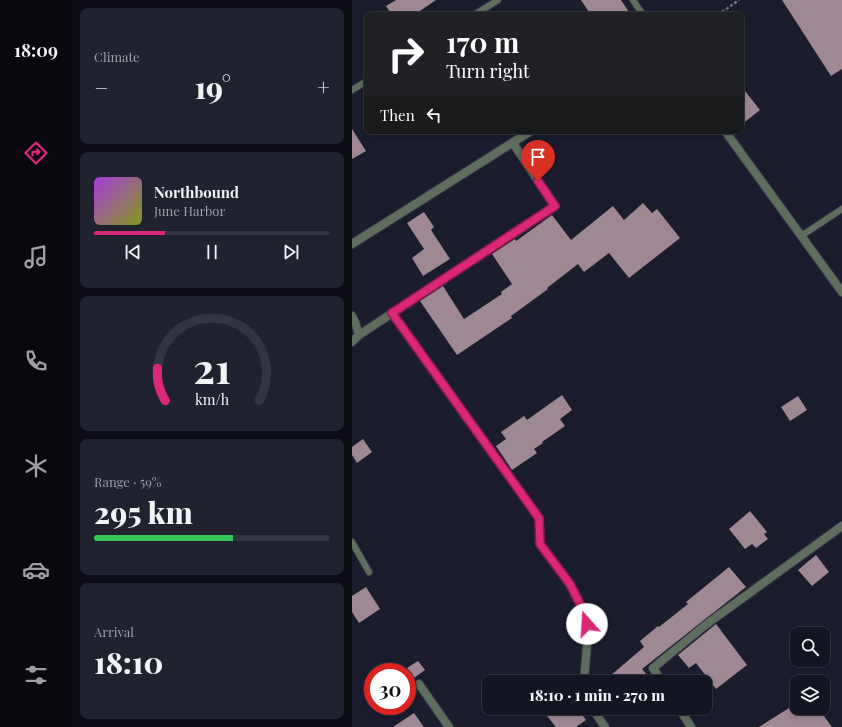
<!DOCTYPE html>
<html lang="en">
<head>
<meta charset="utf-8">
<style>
  :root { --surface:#141522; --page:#21222f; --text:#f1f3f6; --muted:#9d9fa5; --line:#333440; --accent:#db2777 }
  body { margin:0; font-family:"Playfair Display",serif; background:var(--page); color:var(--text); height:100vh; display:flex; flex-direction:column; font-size:15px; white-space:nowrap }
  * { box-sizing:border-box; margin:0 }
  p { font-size:13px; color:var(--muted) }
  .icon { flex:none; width:22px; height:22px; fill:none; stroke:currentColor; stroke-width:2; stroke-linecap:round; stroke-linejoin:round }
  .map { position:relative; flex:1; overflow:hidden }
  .panel { display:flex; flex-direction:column; gap:8px; padding:8px; background:#0b0c13; width:280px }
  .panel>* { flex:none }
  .banner { position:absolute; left:12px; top:12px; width:380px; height:122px; border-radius:8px; box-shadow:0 2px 6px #0003,0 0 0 1px var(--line); background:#202124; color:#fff; overflow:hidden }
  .tools { position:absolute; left:438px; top:627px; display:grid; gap:8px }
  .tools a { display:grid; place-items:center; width:40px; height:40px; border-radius:8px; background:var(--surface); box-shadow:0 2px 6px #0003,0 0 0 1px var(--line); font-size:20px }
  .speed { position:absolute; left:12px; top:663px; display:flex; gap:8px; font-size:20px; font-weight:700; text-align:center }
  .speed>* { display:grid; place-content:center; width:52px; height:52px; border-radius:50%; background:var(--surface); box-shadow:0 2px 6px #0003,0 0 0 1px var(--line); line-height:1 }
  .speed .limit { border:6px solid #d22; background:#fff; color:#111 }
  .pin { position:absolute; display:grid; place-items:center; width:34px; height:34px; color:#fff; margin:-41px -17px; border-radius:50% 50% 50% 0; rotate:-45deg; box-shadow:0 0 4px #0007 }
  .pin .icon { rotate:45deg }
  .me { position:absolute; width:44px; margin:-22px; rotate:341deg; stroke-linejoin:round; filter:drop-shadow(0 0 3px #0008) }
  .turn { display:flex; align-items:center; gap:14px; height:84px; padding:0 16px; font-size:18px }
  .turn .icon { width:52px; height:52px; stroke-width:2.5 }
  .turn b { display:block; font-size:28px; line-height:34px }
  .then { display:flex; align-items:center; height:38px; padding:0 16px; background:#0003; gap:8px; font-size:15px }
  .big { font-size:30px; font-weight:800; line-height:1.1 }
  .panel .tile { flex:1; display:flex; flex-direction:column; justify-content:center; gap:6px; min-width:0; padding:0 14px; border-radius:8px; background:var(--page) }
  .panel .dial { align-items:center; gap:0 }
  .dial svg { height:104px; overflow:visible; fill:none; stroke:var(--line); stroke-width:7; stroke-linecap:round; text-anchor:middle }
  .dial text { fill:var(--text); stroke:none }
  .song { display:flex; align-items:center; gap:12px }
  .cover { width:48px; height:48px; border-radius:6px; background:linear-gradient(135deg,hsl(280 70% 55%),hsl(70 70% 35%)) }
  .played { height:4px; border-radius:2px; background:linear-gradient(90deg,var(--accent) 30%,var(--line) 30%) }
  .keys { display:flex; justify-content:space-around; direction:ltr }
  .heat { display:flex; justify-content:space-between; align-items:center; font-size:22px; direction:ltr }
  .charge { height:6px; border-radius:3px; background:linear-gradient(90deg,#34c759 59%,var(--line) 0) }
  .trip { position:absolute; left:130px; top:675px; width:230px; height:40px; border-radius:8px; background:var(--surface); box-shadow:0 2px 6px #0003,0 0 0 1px var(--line); font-weight:800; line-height:40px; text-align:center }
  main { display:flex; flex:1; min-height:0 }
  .dock { display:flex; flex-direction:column; width:72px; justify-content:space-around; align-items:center; background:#08080e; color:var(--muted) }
  .dock .icon { width:28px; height:28px }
  .dock .on { color:var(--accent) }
  .dock b { font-size:18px; color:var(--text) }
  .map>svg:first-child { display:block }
  .building { fill:#9f8794 }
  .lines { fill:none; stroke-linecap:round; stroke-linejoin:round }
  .lane-casing { stroke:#353648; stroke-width:8 }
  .street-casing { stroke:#353648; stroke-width:10 }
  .path { stroke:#6e6f7f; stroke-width:2.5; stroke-dasharray:3 2; stroke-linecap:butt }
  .lane { stroke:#5f6d5f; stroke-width:6 }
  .street { stroke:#5f6d5f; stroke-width:8 }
  .route-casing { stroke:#8e194d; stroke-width:10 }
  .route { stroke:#db2777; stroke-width:7 }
</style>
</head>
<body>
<main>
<nav class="dock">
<b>18:09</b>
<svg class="icon on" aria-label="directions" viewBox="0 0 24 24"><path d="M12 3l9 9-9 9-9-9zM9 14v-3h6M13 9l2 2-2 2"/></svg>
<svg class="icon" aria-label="music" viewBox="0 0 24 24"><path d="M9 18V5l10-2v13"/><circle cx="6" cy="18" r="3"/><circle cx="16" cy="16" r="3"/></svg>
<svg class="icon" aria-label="phone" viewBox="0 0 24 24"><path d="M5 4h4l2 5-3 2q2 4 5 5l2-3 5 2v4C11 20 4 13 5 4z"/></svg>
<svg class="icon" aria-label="climate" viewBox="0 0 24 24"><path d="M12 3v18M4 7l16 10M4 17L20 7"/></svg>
<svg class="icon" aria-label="car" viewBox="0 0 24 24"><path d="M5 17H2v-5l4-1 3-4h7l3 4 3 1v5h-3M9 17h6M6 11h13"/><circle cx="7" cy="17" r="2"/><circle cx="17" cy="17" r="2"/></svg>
<svg class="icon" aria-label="filters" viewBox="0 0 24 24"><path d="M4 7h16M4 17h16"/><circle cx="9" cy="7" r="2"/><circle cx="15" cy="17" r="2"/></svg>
</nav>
<section class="panel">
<div class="tile"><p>Climate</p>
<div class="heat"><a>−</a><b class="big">19°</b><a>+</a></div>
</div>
<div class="tile">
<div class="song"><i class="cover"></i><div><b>Northbound</b><p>June Harbor</p></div></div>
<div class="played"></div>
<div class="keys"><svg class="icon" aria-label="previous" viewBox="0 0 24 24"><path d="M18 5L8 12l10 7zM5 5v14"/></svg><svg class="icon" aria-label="pause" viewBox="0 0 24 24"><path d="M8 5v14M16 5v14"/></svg><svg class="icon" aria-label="next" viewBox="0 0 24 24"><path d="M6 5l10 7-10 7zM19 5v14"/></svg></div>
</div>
<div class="tile dial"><svg viewBox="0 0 100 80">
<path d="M14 69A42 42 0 1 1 86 69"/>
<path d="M14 69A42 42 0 0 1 8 44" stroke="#db2777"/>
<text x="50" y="56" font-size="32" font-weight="700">21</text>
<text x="50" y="72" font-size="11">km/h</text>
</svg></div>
<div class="tile"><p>Range · 59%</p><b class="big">295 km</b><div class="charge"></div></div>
<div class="tile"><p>Arrival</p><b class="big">18:10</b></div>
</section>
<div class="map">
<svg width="490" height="727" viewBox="0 0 490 727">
  <rect width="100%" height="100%" fill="#1b1c2e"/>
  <!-- building -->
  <path class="building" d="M44,0H84L62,15H40L34,6Z
    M229,0H269L279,15H239Z
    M430,0H490V69L479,76Z
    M389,86L408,110L389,125Z
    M0,129L14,151L0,159Z
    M291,203L300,213L305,209L328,238L277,278L257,253L232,272L226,264L195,288L196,289L159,316L160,318L105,355L68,301L91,286L112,319L150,294L149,292L160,284L140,254L163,239L164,241L200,215L219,240L261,206L272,220Z
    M72,212L82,227L79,230L98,259L71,276L60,258L72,249L55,223Z
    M210,395L220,410L208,419L213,426L190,442L191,443L182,449L185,453L160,470L144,446L154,439L149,432L172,416L175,420Z
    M446,396L455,410L438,421L429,407Z
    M11,439L20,452L5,463L0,455V447Z
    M398,511L415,532L412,534L416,539L404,548L400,544L393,549L377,529Z
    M464,555L477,572L460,586L446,570Z
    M377,567L394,587L290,669L301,682H251L292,647L288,641L306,626L307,627L336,604L334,602Z
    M14,587L28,609L7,623L0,612V596Z
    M364,624L395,665L364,689L344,663L337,668L326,655Z
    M66,661L73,670L62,678L55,668Z
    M445,703V708H466L480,727H407Z
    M205,708H225L234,720L224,727H204L195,716Z
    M62,713L72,727H41Z"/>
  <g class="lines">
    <defs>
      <path id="lane" d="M281,0L291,15
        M122,15L146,0
        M0,90L15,81
        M449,236L490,209
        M0,542L17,572"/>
      <path id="street" d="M373,131L490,292
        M0,244L179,131
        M40,313L187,518L188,544L218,584L234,616L236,632L232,682
        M0,316L3,322L7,335L0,342
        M7,335L203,206L161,143
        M310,682L301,668L356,623L490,526
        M67,684L97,727
        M240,708L253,727
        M327,708L339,727"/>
    </defs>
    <!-- lane casing -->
    <use href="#lane" class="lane-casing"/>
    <!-- street casing -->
    <use href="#street" class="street-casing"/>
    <!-- path -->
    <path class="path" d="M366,15L387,0"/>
    <!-- lane -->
    <use href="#lane" class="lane"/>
    <!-- street -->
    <use href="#street" class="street"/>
  </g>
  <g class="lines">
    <defs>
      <path id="route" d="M186,181L203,206L40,313L187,518L188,544L218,584L234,616L235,624"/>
    </defs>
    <!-- route casing -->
    <use href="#route" class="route-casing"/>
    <!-- route -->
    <use href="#route" class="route"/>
  </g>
</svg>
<div class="tools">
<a><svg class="icon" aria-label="search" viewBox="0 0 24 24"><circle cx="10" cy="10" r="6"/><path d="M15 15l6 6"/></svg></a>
<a><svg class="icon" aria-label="layers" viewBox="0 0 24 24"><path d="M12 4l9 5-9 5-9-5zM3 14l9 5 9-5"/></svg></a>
</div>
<div class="speed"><div class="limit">30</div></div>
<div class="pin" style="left:186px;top:181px;background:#d93025"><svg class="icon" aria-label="arrive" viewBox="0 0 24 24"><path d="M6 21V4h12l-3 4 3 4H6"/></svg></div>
<svg class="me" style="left:235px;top:624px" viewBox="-20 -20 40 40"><circle r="19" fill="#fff"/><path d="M0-13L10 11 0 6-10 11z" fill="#db2777"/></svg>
<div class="trip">18:10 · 1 min · 270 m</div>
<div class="banner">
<div class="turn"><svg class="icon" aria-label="right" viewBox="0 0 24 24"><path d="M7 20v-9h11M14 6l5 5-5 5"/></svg><div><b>170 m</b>Turn right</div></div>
<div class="then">Then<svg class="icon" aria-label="left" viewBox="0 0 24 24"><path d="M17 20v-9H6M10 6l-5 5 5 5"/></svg></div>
</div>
</div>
</main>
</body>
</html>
